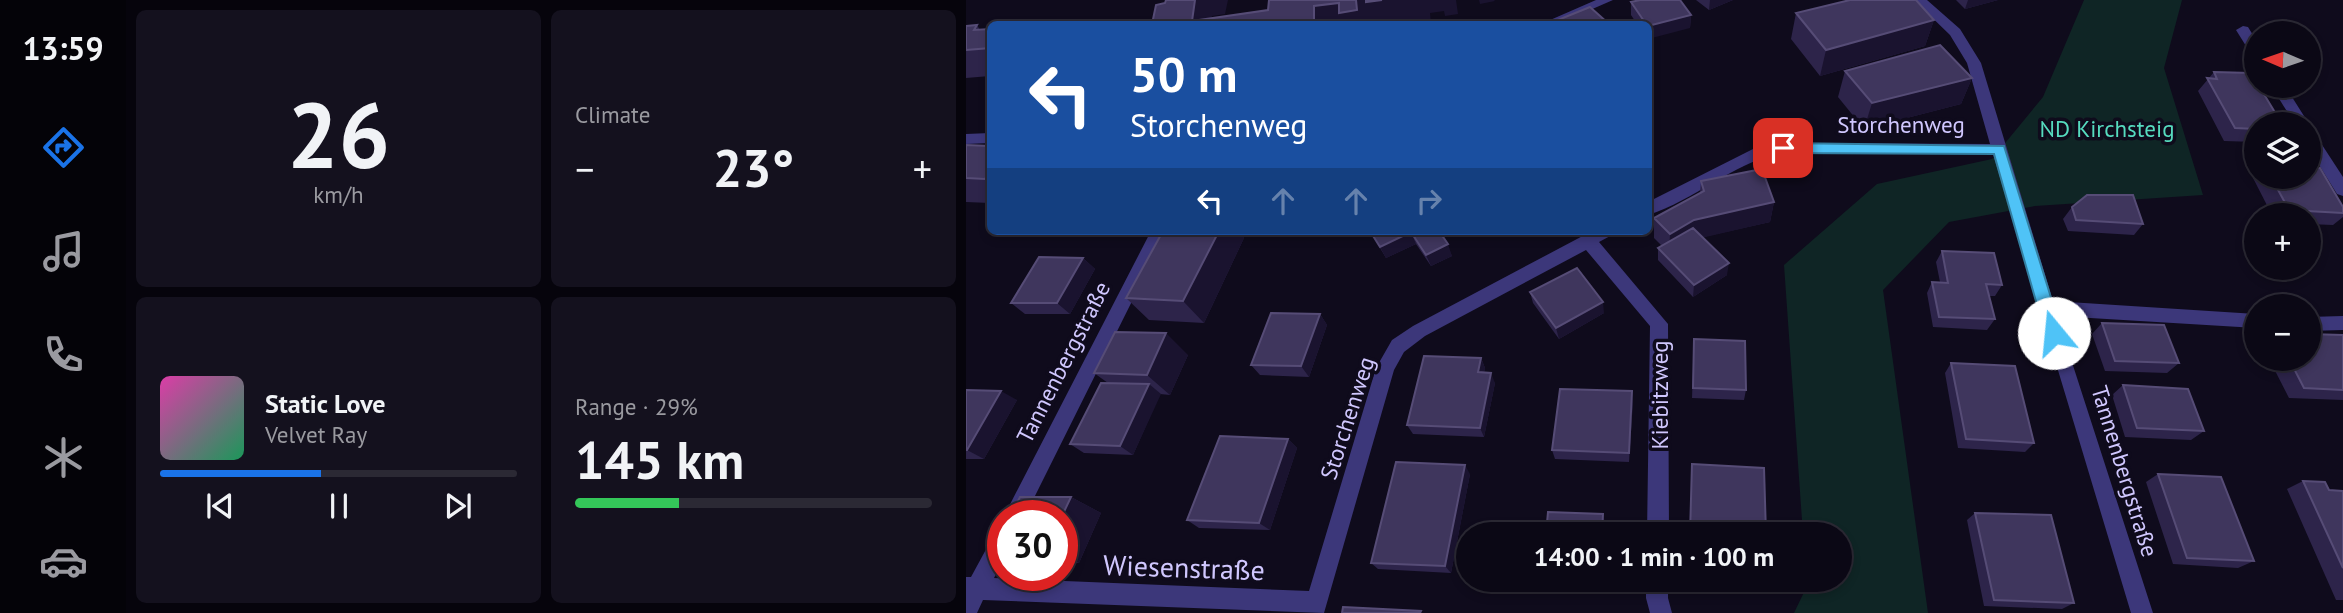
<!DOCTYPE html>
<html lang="en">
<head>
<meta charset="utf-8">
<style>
  :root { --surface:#0b0815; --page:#14111e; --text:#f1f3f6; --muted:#9a9aa0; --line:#2b2934; --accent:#1a73e8 }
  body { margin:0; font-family:"PT Sans",sans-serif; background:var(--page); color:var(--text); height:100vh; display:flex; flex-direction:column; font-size:26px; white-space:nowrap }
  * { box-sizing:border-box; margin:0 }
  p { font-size:23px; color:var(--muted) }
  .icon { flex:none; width:38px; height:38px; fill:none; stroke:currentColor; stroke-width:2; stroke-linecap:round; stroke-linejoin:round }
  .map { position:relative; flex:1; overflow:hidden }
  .details { display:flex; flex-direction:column; gap:10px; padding:10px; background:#06040c; width:840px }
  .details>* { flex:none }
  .hud { position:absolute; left:21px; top:21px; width:665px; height:214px; border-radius:10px; box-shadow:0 4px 10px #0003,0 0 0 2px var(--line); background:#1a4fa0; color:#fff; overflow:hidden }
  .needle { width:46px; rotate:272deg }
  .fabs { position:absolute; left:1278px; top:21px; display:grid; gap:14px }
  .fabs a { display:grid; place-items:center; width:77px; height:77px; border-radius:50%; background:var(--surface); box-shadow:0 4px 10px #0003,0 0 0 2px var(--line); font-size:35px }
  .speed { position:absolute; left:21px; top:500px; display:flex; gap:14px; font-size:35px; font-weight:700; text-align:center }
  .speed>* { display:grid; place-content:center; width:91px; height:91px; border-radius:50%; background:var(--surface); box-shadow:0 4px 10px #0003,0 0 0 2px var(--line); line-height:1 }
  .speed .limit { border:10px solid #d22; background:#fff; color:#111 }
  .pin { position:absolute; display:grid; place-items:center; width:60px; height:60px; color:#fff; margin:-30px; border-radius:14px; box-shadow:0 4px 10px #0006 }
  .me { position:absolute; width:77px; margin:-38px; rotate:343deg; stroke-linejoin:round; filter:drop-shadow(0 0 5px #0008) }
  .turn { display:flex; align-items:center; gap:24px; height:147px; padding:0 28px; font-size:32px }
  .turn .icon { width:91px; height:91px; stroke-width:2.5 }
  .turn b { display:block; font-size:49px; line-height:60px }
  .lanes { display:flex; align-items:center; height:66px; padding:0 28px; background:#0003; justify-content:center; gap:35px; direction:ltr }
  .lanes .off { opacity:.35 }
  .big { font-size:52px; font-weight:800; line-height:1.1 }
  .details .widget { flex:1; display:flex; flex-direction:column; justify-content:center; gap:10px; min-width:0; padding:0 24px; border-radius:10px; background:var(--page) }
  .details .dial { align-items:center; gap:0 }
  .dial b { font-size:91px; line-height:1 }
  .song { display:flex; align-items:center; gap:21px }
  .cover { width:84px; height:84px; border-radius:10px; background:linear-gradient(135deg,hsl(320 70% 55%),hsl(150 70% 35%)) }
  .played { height:7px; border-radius:4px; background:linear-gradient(90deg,var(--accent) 45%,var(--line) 45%) }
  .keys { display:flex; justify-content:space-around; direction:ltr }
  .heat { display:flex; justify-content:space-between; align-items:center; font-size:38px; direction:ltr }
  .charge { height:10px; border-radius:5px; background:linear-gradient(90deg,#34c759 29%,var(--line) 0) }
  .details .tiles { flex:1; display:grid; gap:10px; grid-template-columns:repeat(2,1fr) }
  .trip { position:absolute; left:490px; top:522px; width:396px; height:70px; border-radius:35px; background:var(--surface); box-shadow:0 4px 10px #0003,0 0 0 2px var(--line); font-weight:800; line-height:70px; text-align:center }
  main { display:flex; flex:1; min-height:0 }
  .dock { display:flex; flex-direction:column; width:126px; justify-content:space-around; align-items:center; background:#040308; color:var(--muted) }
  .dock .icon { width:49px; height:49px }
  .dock .current { color:var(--accent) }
  .dock b { font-size:32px; color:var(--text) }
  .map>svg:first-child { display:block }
  .green { fill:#0f2525 }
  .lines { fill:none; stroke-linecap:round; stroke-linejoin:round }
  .minor { fill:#3c377a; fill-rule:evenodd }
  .wall { fill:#2d244a }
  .shaded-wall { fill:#1a132f }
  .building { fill:#3f365d; stroke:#564c76; stroke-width:2 }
  .route { fill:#4fc3f7; stroke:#337fa1; stroke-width:2 }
  .labels { text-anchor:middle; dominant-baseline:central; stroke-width:7; stroke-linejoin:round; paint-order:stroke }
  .street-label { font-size:23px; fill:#d0c7fe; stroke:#0f0b1c }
  .park-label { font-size:23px; fill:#56dbbf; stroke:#0f0b1c }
  .near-street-label { font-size:28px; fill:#d0c7fe; stroke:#0f0b1c }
</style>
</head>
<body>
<main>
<nav class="dock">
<b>13:59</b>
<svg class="icon current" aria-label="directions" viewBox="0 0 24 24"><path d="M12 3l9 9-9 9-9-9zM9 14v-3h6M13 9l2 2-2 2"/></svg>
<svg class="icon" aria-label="music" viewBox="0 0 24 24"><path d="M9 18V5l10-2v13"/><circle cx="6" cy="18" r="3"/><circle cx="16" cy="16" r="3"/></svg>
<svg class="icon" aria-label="phone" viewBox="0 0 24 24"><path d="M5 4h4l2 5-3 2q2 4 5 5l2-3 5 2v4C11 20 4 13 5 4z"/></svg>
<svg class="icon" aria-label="climate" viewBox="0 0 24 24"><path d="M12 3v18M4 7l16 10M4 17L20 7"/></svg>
<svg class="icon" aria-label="car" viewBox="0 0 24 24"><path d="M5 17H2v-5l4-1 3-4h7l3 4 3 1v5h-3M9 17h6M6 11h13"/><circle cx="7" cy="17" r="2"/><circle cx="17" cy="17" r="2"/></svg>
</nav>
<section class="details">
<div class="tiles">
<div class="widget dial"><b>26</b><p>km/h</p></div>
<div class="widget"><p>Climate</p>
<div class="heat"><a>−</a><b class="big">23°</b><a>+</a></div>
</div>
<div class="widget">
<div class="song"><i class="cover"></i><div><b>Static Love</b><p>Velvet Ray</p></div></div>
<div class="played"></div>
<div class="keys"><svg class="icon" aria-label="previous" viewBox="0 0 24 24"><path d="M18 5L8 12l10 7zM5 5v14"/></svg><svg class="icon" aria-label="pause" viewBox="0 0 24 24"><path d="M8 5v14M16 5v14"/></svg><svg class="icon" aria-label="next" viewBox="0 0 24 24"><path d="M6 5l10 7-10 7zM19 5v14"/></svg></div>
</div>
<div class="widget"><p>Range · 29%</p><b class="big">145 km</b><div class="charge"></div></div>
</div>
</section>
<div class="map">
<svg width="1377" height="613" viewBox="0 0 1377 613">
  <rect width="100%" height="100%" fill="#0f0b1c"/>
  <!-- green -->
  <path class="green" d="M1118,0H1216L1198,68L1237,195L1069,206L983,222L917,290L962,613H828L841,586V579H873V534H837L818,265L911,184L1026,159L1077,97Z"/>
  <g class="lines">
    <!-- minor -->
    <path class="minor" d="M630,0H647L592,24H575Z
      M948,0H961L994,29L1015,63L1087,301L1290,314V328L1091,316L1187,613H1165L1027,154L817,153C767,162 730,200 682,215V202L789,148L817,143L1024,144L1001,63L984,35Z
      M1277,26L1282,27L1290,40V55L1285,54L1270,30Z
      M1305,86H1319L1343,124L1342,126L1329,124Z
      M1342,130L1347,131L1377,177V196L1371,194L1342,147Z
      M24,133V143L0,144V134Z
      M185,231H201L59,516H38Z
      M626,231H648L646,235L633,242L702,324L703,534H681L684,326L620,250L459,336L438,352L428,370L358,613L17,600L11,613H0V577H5L30,531L37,528V561L28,578L343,591L410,368L426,340L447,326Z
      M1377,316V330L1342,331V317Z
      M680,579H702V598L706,613H684L680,598Z"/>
  </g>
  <!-- wall -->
  <path class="wall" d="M730,0H767L743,10Z
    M990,0H1032L999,9Z
    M665,2L725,15L724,28L671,24L665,15Z
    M830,13L968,20L959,46L854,76L825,39Z
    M11,25L14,30L24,29V76L0,78V26Z
    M879,71L1006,78L995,104L898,129L872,97Z
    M1248,72L1290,124V142L1258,141L1232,91Z
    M0,145L24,146V203L0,202Z
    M1290,175V177H1342L1377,207V217L1367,225L1342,224V215H1306L1287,178Z
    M735,181L808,202L804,222L737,237L761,275L727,297L692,260V248L696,246L688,238V218L734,193Z
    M1106,207L1177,224L1168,235L1102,231L1097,219Z
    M197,231H273L278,238L238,323L183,320L160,298Z
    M404,231H473L486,256L465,266L450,244L420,258Z
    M976,251L1036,285L1029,296H1023L1029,319L1021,330L967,327L961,293L966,282H974L970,262Z
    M117,258L129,269L104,314H59L45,303Z
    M564,292L638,313L593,339L567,303Z
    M354,314L361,325L343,377L294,375L285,365Z
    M1136,323L1213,363L1201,373L1139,371L1126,334Z
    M1377,335V400L1323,398L1303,359H1342Z
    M728,339L780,390L778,400L726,398Z
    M222,355L204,395L194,394L167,455L118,453L104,444L142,383L128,373Z
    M515,358L519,368L518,372L529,383L518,437L447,434L441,425Z
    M985,363L1068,443L1059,452L992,448L979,373Z
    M1157,385L1238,431L1225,440L1159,437L1146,395Z
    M0,390L51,400L18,459H0Z
    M667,401L663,462L589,459L586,450Z
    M322,439L331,448L304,530L233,528L221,520Z
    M504,474L485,573L412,569L405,563Z
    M1192,474L1288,561L1272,568L1207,564L1180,482Z
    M1337,481L1363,490L1377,491V600H1370L1321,489Z
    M105,497L135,513L113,563H96V516Z
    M1009,513L1108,603L1096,609L1018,606L1001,520Z
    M634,579V590L577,588L574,582Z"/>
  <!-- shaded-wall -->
  <path class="shaded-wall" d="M229,0H262L259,14L246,16L244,24L226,21Z
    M390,0H490L492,14L479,16L478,11L464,13L465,24H449L448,22L434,24H408V22L400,24H341L348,6Z
    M513,0H528L529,1L514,4Z
    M744,0H767L743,10Z
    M1002,0H1032L999,9Z
    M725,15L724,28L682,39V26Z
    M968,20L959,46L854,76L860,50Z
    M330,21L331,24H314Z
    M1006,78L995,104L898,129L906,103Z
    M24,171V184L19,179Z
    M808,202L804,222L727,240L703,253L704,234L728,220Z
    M253,231H273L278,238L238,323L217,301Z
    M445,232L450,244L420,258L414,247Z
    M482,244L486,256L465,266L460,255Z
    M117,258L129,269L104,314L91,303Z
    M763,263L761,275L727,297L728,285Z
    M637,302L638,313L593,339L590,328Z
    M354,314L361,325L343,377L335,366Z
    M200,333L222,355L204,395L181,375Z
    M515,358L519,368L517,382L512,372Z
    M525,373L529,383L518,437L514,428Z
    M183,384L195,394L167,455L154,446Z
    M35,391L51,400L18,459L1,450Z
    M666,391L667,401L663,462V453Z
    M322,439L331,448L304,530L293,523Z
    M499,465L504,474L485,573L479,566Z
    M105,497L135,513L113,563L96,556V516Z
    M637,514L639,522L638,534H636Z"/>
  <!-- building -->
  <path class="building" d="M200,0H229L226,21L302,10L303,0H390L391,10L373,13V3L348,6V23L341,24H330V21L314,24H186L190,5L199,3Z
    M400,0H416L400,2Z
    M674,0H714L725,15L682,26V24H680L665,2Z
    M884,0H950L968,20L860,50L830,13Z
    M624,7L643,24H582Z
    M11,25L8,30L24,29V48L0,50V26Z
    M974,45L1006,78L906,103L879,71Z
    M1248,72L1285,73L1290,81V86H1293L1316,124H1290V129L1269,128L1241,78L1251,79Z
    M0,145L24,146V171L19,179L0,178Z
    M1342,168H1354L1377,207V213L1323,210L1305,177H1342Z
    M796,169L808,202L728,220L704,234L688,218L738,191L735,181Z
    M1121,195H1167L1177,224L1110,220L1106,207Z
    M727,228L763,263L728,285L692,248Z
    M197,231H253L217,301L160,298Z
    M404,231H473L482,244L460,255L445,232L414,247Z
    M976,251L1028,253L1036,285L1020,284L1029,319L973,317L966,282L982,283Z
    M73,257L117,258L91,303H45Z
    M611,268L637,302L590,328L564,292Z
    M305,313L354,314L335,366L285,365Z
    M1136,323L1198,325L1213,363L1149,361Z
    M149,332L200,333L181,375L128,373Z
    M1342,334L1377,335V390L1338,388L1323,359H1342Z
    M728,339L779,341L780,390L727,388Z
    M458,356L515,358L512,372L525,373L514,428L441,425Z
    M985,363L1049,366L1068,443L1000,439Z
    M135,383L183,384L154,446L104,444Z
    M1157,385L1222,389L1238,431L1171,428Z
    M594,389L666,391L663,453L586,450Z
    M0,390L35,391L1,450H0Z
    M254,436L322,439L293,523L221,520Z
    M430,462L499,465L479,566L405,563Z
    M726,464L798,468L800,534H724Z
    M1192,474L1255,477L1288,561L1221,558Z
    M1337,481L1359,482L1363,490L1377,491V568Z
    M54,497H105L96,516H44Z
    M582,512L637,514L636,534H580Z
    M1009,513L1085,515L1108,603L1028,600Z
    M37,532V548H29Z
    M574,579H632V584L574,582Z
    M377,607L455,611L454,613H376Z"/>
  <!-- route -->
  <path class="route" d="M817,143L1038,146L1096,333L1093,338H1082L1079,333L1028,154L817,153L810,148Z"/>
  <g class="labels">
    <!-- street labels -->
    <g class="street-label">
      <text x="935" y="124">Storchenweg</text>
      <text transform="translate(97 362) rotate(-63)">Tannenbergstraße</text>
      <text transform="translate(693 395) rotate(-90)">Kiebitzweg</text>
      <text transform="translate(381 418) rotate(-72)">Storchenweg</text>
      <text transform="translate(1159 471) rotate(73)">Tannenbergstraße</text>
    </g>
    <!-- park labels -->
    <g class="park-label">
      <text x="1141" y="128">ND Kirchsteig</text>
    </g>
    <!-- near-street labels -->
    <g class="near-street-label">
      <text transform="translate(218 567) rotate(2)">Wiesenstraße</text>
    </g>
  </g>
</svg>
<div class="fabs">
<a><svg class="needle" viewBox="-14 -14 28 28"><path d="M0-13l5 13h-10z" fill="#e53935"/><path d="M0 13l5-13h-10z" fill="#9a9aa0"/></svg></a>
<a><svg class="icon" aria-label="layers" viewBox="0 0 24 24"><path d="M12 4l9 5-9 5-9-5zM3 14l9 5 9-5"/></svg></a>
<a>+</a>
<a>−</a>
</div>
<div class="speed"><div class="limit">30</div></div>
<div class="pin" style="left:817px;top:148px;background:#d93025"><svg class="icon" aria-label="arrive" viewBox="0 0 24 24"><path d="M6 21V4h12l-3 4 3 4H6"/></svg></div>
<svg class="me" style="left:1088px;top:333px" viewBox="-20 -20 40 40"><circle r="19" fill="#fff"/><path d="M0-13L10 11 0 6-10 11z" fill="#4fc3f7"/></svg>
<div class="trip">14:00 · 1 min · 100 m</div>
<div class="hud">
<div class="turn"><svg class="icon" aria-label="left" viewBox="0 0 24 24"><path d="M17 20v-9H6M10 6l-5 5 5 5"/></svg><div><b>50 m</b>Storchenweg</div></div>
<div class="lanes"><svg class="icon" aria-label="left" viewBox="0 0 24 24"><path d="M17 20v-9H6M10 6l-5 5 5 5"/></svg><svg class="icon off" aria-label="ahead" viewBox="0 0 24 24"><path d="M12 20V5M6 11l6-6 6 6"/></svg><svg class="icon off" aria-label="ahead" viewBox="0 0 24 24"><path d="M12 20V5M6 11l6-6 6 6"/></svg><svg class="icon off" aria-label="right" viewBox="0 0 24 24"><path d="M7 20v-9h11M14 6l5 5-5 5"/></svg></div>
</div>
</div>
</main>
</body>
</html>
